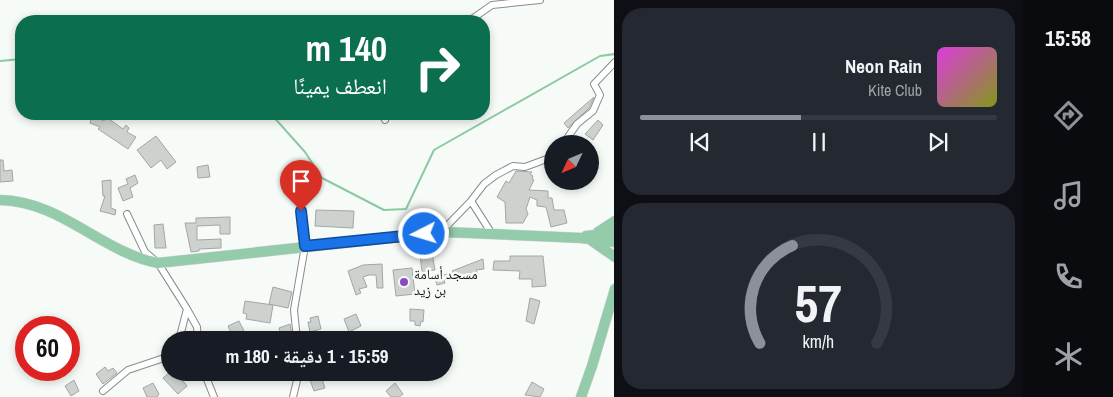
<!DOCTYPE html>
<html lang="ar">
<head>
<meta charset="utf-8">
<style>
  :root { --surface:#171b24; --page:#242831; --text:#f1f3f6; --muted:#9ea1a6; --line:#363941; --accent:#8c9099 }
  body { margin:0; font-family:"Archivo Narrow","Noto Naskh Arabic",sans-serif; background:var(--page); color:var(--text); direction:rtl; height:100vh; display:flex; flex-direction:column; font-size:19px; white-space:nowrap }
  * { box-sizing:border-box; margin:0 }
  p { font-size:16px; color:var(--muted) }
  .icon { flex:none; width:28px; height:28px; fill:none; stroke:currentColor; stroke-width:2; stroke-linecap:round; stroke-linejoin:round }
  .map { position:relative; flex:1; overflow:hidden; direction:ltr }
  .side { display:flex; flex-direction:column; gap:8px; padding:8px; background:#0d0f14; width:409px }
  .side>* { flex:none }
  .top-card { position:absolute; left:15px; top:15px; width:475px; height:105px; border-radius:20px; box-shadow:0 2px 8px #0003; direction:rtl; background:#0b6e4f; color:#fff; overflow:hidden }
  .needle { width:32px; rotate:226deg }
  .tools { position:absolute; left:544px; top:135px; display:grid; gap:10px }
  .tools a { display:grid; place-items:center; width:55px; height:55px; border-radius:50%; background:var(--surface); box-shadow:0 2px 8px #0003; font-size:25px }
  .speed { position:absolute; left:15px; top:316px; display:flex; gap:10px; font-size:25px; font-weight:700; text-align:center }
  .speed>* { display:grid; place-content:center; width:65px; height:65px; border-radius:50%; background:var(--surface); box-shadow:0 2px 8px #0003; line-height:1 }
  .speed .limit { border:8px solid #d22; background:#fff; color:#111 }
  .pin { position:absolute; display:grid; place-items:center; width:42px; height:42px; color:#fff; margin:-51px -21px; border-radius:50% 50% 50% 0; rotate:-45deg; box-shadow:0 0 5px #0007 }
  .pin .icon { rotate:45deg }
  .me { position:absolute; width:55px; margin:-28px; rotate:265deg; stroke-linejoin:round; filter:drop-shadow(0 0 4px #0008) }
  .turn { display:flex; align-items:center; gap:18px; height:105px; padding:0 20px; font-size:22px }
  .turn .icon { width:65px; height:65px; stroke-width:2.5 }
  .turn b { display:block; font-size:35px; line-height:42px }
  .side .card { flex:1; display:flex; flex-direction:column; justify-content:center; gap:8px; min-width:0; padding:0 18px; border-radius:20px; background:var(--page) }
  .side .dial { align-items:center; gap:0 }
  .dial svg { height:130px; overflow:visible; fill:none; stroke:var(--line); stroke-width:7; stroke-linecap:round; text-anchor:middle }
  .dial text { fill:var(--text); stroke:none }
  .song { display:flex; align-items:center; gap:15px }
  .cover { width:60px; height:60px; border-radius:8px; background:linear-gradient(135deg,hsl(300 70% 55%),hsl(70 70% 35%)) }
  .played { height:5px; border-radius:2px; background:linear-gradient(90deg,var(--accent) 45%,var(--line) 45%) }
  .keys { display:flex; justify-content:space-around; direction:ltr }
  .trip { position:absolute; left:161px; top:331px; width:292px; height:50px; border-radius:25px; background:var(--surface); box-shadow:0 2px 8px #0003; font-weight:700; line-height:50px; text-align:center; direction:rtl }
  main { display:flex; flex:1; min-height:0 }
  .dock { display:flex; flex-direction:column; width:90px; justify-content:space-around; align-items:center; background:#090b0e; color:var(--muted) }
  .dock .icon { width:35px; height:35px }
  .dock .active { color:var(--accent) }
  .dock b { font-size:22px; color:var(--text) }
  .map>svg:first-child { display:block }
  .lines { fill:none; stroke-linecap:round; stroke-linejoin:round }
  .stream { stroke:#8acaa0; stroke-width:2 }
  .building { fill:#ced2cf; stroke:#a3a7a4 }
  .street-casing { stroke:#888c8a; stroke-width:8 }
  .primary-casing { stroke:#d5d5d5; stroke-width:11 }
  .street { stroke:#fff; stroke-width:6 }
  .primary { stroke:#94cbab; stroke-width:10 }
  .route-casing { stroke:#114b97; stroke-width:12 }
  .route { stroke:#1a73e8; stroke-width:9 }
  .poi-dot { fill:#884ac0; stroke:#f7fbf8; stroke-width:2 }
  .labels { text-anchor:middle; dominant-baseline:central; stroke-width:5; stroke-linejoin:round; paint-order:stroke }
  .poi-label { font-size:14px; fill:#141614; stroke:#f7fbf8; text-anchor:start }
</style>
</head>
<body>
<main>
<nav class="dock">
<b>15:58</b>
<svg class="icon active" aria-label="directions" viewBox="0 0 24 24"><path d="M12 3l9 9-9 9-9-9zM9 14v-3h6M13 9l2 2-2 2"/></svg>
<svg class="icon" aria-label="music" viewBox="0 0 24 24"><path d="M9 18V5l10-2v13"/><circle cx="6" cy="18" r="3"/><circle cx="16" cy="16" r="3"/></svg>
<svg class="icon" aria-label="phone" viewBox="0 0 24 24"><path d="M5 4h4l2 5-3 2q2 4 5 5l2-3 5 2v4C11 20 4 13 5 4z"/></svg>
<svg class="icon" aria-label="climate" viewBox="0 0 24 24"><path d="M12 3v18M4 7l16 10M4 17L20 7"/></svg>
</nav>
<section class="side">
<div class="card">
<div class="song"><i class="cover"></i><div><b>Neon Rain</b><p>Kite Club</p></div></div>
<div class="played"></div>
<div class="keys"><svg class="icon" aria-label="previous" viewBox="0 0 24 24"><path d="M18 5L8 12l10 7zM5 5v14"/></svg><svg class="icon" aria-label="pause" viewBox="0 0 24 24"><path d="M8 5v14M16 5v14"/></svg><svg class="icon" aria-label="next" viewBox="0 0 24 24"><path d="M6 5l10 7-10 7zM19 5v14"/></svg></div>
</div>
<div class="card dial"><svg viewBox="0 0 100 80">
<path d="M14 69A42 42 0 1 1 86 69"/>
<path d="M14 69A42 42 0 0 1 34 9" stroke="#8c9099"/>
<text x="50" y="56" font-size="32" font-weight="700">57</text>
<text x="50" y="72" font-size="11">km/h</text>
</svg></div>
</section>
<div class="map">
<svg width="615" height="397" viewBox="0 0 615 397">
  <rect width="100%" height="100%" fill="#f7fbf8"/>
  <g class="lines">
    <!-- stream -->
    <path class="stream" d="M0,61L21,59
      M271,114L305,152L322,178L384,210L406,209L434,150L600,56L615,54"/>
  </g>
  <!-- building -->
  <path class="building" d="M594,97L589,108L568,128L564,123Z
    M92,116L104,121L106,117L123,129L126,125L129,128L127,132L136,137L128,149L98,129L100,127L90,123Z
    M598,120L603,125L593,140L585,134Z
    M156,136L176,162L167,169L161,160L151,168L137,150Z
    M0,160H3L4,171L12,170L13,181L0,182Z
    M208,165L210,177L198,178L197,167Z
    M516,171L532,172L530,174L533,176L532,179L534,180L529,190L548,191V198H552L554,210H564L567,223L551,227L546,207L537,206V200L530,197L526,209L528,214L523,223H506L505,202L497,197L506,181L509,183Z
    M135,175L138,183L130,188L133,197L123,201L118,188L128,184L126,179Z
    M111,180V208L116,210L115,215L100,211L105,196H103L102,181Z
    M316,210L354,211L353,228L315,226Z
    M230,217V234H220V225L197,226V240L221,239V248L199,249V251L191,252L185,223H196V218Z
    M163,224L166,248H155L154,225Z
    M432,253L435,270L422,272L420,254Z
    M510,256H543L546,286L532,287V279H519L520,271L493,270L494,261H510Z
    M483,259L484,269L476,270L478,274L456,283L455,279L444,280L445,283L437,285L434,275L453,274L452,271Z
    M382,264L383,288H377L376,275H369L363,277L367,287L359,289L361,293L356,295L348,271L363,265Z
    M412,268L415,294L396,296L393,270Z
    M273,287L292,292L288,308L269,304Z
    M530,298L540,301L534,324L526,321Z
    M245,301L273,305L270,323L246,319L247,314L243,313Z
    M410,309L424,310L423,322L421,321L420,326L415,325V321H410Z
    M356,314L361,326L349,332L344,319Z
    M318,316L321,329L310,332L308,322H311L310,318Z
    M239,321L245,333L234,339L228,326Z
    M290,324L292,337L283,340L279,328Z
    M105,367L108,371L113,368L117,373L103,384L96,374Z
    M170,372H176L187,386L178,394L163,378Z
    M321,376L325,388L314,391L310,380Z
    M74,380L79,391L71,396L65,386Z
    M532,382L544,389L540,397L525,395Z
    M153,383L159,394L157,397H147L143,388Z
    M395,383L403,394L399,397H391L386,391Z"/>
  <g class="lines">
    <defs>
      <path id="street" d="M469,21L492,5L540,0
        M382,114L385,120
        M563,144L577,124L593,111L600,95L594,84L615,62
        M471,201L484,184L496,175L513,166L525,167L552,157
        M127,214L145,252L158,263L187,309L179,340
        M440,233L471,201L492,234
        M187,309L197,327L198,340
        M297,340L294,310L305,246L301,211
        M204,372L214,397
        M103,391L128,370L164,358L170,350
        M293,397L299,372"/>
      <path id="primary" d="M0,200C61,201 101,252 158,263L445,232L581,238L615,242
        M598,232L615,221
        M586,236L615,233
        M592,241L615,257
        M581,397L592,366L615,289"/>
    </defs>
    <!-- street casing -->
    <use href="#street" class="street-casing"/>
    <!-- primary casing -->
    <use href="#primary" class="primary-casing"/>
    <!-- street -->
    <use href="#street" class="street"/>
    <!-- primary -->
    <use href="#primary" class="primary"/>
  </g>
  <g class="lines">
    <defs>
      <path id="route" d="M301,211L305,246L424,234"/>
    </defs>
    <!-- route casing -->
    <use href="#route" class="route-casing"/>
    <!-- route -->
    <use href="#route" class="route"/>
  </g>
  <!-- markers -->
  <circle class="poi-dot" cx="404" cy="282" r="5"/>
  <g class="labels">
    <!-- poi labels -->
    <g class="poi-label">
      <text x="414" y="274">مسجد أسامة<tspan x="414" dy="16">بن زيد</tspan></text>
    </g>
  </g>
</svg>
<div class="tools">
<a><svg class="needle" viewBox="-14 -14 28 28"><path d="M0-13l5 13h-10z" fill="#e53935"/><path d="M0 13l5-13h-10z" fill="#9ea1a6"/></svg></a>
</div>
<div class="speed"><div class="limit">60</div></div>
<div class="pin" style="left:301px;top:211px;background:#d93025"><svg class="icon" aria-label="arrive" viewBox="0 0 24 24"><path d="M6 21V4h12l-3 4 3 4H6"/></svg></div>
<svg class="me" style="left:424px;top:234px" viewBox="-20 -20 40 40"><circle r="17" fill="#1a73e8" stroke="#fff" stroke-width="3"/><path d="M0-11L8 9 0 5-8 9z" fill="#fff"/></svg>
<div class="trip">15:59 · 1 دقيقة · 180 m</div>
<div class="top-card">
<div class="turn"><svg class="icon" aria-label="right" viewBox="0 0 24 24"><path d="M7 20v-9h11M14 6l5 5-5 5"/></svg><div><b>140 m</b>انعطف يمينًا</div></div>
</div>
</div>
</main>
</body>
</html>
